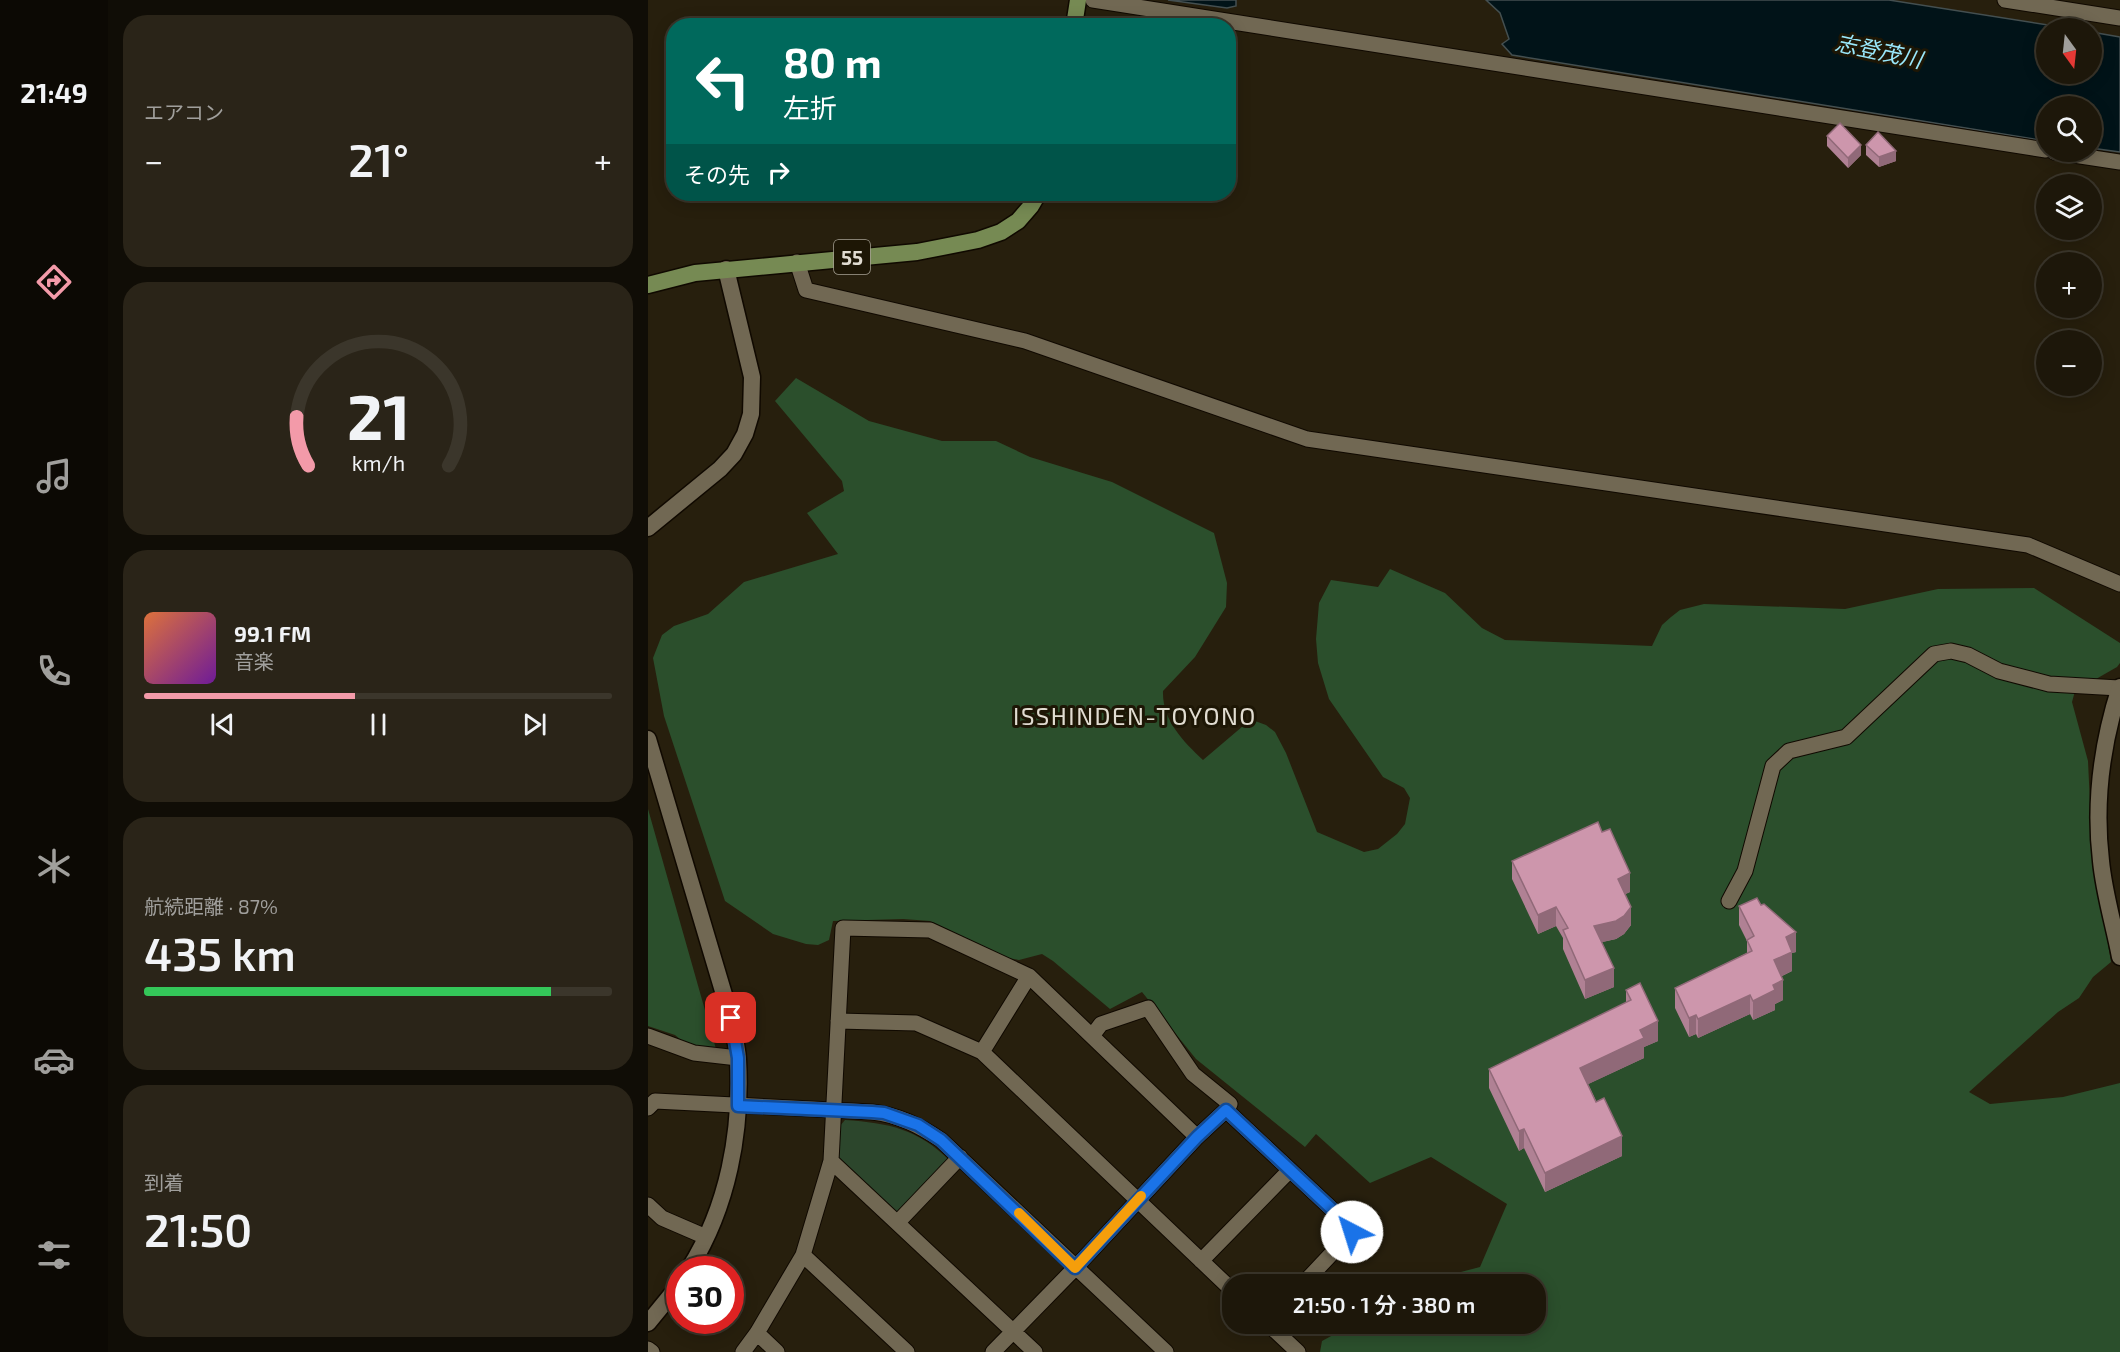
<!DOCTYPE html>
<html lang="ja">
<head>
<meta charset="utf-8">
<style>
  :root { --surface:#1d170a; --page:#2a2418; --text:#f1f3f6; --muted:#a09f9c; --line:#3b362b; --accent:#f39aa9 }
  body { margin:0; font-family:"Exo 2","Noto Sans JP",sans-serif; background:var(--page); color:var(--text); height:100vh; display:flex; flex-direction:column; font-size:22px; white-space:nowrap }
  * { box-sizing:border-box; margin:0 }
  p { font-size:20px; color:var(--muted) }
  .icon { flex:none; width:33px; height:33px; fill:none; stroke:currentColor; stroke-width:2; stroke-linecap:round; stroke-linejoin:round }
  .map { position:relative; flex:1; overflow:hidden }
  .side { display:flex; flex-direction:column; gap:15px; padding:15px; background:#100d06; width:540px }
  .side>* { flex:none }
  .banner { position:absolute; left:18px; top:18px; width:570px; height:183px; border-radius:24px; box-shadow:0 3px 15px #0003,0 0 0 2px var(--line); background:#00695c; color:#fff; overflow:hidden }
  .needle { width:39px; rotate:165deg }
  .tools { position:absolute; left:1388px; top:18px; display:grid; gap:12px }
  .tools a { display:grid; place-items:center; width:66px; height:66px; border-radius:50%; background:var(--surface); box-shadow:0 3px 15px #0003,0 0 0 2px var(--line); font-size:30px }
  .speed { position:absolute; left:18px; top:1256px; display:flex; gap:12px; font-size:30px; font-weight:700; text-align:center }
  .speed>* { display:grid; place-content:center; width:78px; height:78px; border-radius:50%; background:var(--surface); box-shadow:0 3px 15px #0003,0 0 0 2px var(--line); line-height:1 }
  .speed .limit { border:9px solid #d22; background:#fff; color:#111 }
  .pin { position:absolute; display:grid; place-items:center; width:51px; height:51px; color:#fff; margin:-26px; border-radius:12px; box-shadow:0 3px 9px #0006 }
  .me { position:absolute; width:66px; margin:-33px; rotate:320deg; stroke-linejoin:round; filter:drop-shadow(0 0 4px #0008) }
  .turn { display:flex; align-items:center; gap:21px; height:126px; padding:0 18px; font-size:27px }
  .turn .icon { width:78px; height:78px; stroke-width:2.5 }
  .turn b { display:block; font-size:42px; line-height:51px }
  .then { display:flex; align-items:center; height:57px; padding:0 18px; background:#0003; gap:12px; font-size:22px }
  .big { font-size:45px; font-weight:600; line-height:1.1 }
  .side .tile { flex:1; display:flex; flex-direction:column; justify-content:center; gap:9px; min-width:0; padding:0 21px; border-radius:24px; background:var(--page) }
  .side .dial { align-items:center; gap:0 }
  .dial svg { height:156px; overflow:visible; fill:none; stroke:var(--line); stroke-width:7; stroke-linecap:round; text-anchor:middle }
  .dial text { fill:var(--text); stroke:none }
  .song { display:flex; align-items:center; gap:18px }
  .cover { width:72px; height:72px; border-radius:9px; background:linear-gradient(135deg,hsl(20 70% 55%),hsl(280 70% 35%)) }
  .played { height:6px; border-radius:3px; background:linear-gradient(90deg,var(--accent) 45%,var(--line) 45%) }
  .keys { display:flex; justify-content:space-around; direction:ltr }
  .heat { display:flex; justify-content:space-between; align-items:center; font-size:33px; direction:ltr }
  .charge { height:9px; border-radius:4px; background:linear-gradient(90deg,#34c759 87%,var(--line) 0) }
  .trip { position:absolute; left:574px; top:1274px; width:324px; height:60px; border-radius:24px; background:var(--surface); box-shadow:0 3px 15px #0003,0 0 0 2px var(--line); font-weight:600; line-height:60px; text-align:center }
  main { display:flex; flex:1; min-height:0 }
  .menu { display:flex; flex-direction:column; width:108px; justify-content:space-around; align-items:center; background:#0c0904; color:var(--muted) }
  .menu .icon { width:42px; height:42px }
  .menu .on { color:var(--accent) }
  .menu b { font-size:27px; color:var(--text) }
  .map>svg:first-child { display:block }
  .green { fill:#2c462c }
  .forest { fill:#2b4f2c }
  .water { fill:#011318; stroke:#444f50; stroke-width:1.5 }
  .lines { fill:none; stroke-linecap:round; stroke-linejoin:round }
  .minor-casing { stroke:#100900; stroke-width:17 }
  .tertiary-casing { stroke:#100900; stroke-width:19 }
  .primary-casing { stroke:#100900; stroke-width:19 }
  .minor { stroke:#716853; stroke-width:15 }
  .tertiary { stroke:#716853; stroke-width:16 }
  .primary { stroke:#768a53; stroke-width:16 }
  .wall { fill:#b08194 }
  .shaded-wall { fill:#906978 }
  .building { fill:#cd96ac; stroke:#906978; stroke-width:1.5 }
  .route-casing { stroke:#114b97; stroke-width:15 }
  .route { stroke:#1a73e8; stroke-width:10 }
  .slow { stroke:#f59e0b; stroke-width:10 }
  .labels { text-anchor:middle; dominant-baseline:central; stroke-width:6; stroke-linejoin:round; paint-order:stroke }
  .shield { fill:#1d1605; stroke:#a6a194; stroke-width:1.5 }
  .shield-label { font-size:20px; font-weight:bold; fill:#e1dcd1 }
  .water-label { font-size:22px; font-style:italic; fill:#9ae8fb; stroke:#1d1605 }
  .quarter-label { font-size:24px; letter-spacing:1.5px; fill:#e1dcd1; stroke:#1d1605 }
</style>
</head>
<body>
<main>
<nav class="menu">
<b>21:49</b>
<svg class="icon on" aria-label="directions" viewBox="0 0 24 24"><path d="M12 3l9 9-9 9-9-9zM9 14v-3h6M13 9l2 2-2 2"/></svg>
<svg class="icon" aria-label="music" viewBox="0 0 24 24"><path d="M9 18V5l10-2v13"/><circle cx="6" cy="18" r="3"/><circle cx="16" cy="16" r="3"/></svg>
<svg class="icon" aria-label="phone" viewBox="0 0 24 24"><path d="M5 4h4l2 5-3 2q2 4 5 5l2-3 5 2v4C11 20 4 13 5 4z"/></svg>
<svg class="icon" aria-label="climate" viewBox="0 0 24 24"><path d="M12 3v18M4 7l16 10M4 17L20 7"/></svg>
<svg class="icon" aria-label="car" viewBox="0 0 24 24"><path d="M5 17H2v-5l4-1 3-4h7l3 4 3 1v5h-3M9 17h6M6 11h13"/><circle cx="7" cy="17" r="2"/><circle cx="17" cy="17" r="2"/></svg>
<svg class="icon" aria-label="filters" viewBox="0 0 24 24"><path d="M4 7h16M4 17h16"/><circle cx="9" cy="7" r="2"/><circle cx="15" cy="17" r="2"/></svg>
</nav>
<section class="side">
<div class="tile"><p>エアコン</p>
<div class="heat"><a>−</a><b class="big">21°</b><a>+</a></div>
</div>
<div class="tile dial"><svg viewBox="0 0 100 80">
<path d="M14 69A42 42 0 1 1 86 69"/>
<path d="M14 69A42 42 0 0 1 8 44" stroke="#f39aa9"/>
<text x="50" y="56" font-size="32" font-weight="700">21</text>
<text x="50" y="72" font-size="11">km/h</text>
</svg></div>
<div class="tile">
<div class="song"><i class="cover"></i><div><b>99.1 FM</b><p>音楽</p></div></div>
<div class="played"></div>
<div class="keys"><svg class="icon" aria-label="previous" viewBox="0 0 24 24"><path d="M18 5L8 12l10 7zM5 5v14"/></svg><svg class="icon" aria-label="pause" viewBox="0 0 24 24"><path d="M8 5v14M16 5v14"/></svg><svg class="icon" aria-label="next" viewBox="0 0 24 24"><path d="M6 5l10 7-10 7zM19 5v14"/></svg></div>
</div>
<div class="tile"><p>航続距離 · 87%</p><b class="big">435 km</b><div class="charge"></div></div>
<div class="tile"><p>到着</p><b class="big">21:50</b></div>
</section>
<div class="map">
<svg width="1472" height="1352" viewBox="0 0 1472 1352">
  <rect width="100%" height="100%" fill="#271f0d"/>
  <!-- green -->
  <path class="green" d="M197,1120C241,1123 270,1129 302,1161L251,1214L190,1158L191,1127Z"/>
  <!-- forest -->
  <path class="forest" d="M148,378L221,421L294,441H348L382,457L464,482L566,533L579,583L578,607L547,657L515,691C514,720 535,741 555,760L595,726L607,721L618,725L627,732L638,753L669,832L716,852L730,849L749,834L757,824L762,798L756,788L735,777L681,699L670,663L668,639L671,603L683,580L730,587L742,569L797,593L834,628L857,640L1004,646L1014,625L1023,617L1032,610L1056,604L1197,609L1290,589L1386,588L1472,643V663L1469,667L1427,691L1424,702L1440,761L1444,846L1463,962L1445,977L1431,998L1410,1012L1321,1092L1342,1104L1415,1097L1472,1083V1352H672L674,1341L707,1323H888V1284H767L832,1267L859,1204L783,1157L722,1183L668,1134L657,1147L548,1059L494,992L462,1009L405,961L394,954L371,960L360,958L282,921L255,919L185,921L181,940L170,945L158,944L125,934L77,901L16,716L5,658L14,635L26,626L60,614L96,582L190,554L159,513L196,491L194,481L127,401Z
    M0,809L68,1049L45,1050L27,1035L0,1026Z"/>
  <!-- water -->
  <path class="water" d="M520,0H588V6L579,8Z
    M838,0H1241L1419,28H1398V74H1443V32L1472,37V152L1443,148V106H1398V141L864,55L854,44L861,39L852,13Z"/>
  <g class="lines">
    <defs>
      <path id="minor" d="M445,0L1398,150
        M1357,0L1472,18
        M1406,152L1472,162
        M149,262L158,290L377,341L659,439L1380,545L1472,584
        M1081,901L1097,871L1125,766L1141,751L1198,737L1286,654L1303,651L1320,655L1351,671L1401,684L1471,688
        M190,1021L268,1023L334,1052L585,1291
        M0,1036L46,1053L90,1058
        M334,1052L381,976
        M0,1108L7,1101L224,1112C251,1115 272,1126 293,1140L518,1352
        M578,1110L704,1228V1232L655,1284
        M183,1161L387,1352
        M0,1205L14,1218L58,1237
        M250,1222L312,1157
        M155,1255L259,1352
        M553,1261L642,1170
        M619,1323L650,1352
        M109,1333L129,1352
        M0,1349L4,1352
        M95,1352L109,1333L155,1255L183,1161L195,928L282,930L381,976L549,1137
        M345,1352L427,1268L549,1137L578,1110L582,1104L545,1074L500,1008L453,1024L444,1036"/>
      <path id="tertiary" d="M0,528L72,469L86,454L97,434L103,414L104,377L78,269
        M1472,687C1454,743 1446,802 1453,861C1456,893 1466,925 1472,957
        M0,739L83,1018C85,1031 89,1045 90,1059C94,1132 80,1207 41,1269
        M0,1323L32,1284"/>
      <path id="primary" d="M426,26L430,0
        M0,285L47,273L269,252L330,240L353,232L370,221L383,206L390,194"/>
    </defs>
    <!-- minor casing -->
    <use href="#minor" class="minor-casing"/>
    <!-- tertiary casing -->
    <use href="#tertiary" class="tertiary-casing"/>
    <!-- primary casing -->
    <use href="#primary" class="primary-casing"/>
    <!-- minor -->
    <use href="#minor" class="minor"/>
    <!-- tertiary -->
    <use href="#tertiary" class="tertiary"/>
    <!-- primary -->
    <use href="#primary" class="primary"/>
  </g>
  <!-- wall -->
  <path class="wall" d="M1179,136L1213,155L1200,168L1179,146Z
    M1218,145L1248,161L1231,167L1218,155Z
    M864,861L982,892L977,894L983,925L976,934L968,939L954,942L966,987L937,999L915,949V938L908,926L890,934L864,879Z
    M1113,905L1148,952L1144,953V971L1134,976L1135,1000L1127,1004V1010L1105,1020L1102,1014L1050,1038L1048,1034L1041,1037L1027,1008V988L1099,953V941L1091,925V906Z
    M978,990L1010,1041L996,1047V1058L940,1084L974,1156L897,1192L876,1148L871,1151L841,1088V1069L978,1003Z"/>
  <!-- shaded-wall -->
  <path class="shaded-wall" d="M1213,145V155L1200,168V158Z
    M1248,151V161L1231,167V157Z
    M982,873V892L970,898V879Z
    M908,907V926L890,934V915Z
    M983,907V925L976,934L968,939L946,944V926Z
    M1148,932V952L1144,953V971L1126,980V960L1138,937Z
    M966,968V987L937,999V980Z
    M1135,980V1000L1127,1004V1010L1105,1020V1001L1125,985Z
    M1102,995V1014L1050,1038V1019Z
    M1048,1015V1034L1041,1037V1018Z
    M1010,1021V1041L996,1047V1058L932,1088V1068L992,1030Z
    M876,1129V1148L871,1151V1131Z
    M974,1136V1156L897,1192V1173Z"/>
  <!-- building -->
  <path class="building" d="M1192,123L1213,145L1200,158L1179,136Z
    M1230,132L1248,151L1231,157L1218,145Z
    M950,822L954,832L962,829L982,873L970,879L983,907L976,916L968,921L946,926L966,968L937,980L915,930L920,928L908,907L890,915L864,861Z
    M1109,898L1113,905L1116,904L1148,932L1138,937L1144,952L1126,960L1135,980L1125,985L1127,990L1105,1001L1102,995L1050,1019L1048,1015L1041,1018L1027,988L1104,951L1099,940L1106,936L1091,906Z
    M992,983L1010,1021L992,1030L996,1038L932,1068L948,1102L956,1098L974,1136L897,1173L876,1129L871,1131L841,1069L983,1000L978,990Z"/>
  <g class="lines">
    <defs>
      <path id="route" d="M83,1018L90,1058V1106L224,1112L236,1113L270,1125L293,1140L427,1268L549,1137L578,1110L704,1228V1232"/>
    </defs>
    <!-- route casing -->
    <use href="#route" class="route-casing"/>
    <!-- route -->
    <use href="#route" class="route"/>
    <!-- slow -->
    <path class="slow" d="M371,1213L427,1268L493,1196"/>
  </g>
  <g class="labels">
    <!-- shield labels -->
    <rect class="shield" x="186" y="240" width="36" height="34" rx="4.5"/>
    <g class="shield-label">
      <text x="204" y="257">55</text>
    </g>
    <!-- water labels -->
    <g class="water-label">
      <text transform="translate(1231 50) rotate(12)">志登茂川</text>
    </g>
    <!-- quarter labels -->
    <g class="quarter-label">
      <text x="487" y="715">ISSHINDEN-TOYONO</text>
    </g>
  </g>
</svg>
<div class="tools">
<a><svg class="needle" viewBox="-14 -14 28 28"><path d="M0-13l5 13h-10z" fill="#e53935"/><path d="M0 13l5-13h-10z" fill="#a09f9c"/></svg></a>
<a><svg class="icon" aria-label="search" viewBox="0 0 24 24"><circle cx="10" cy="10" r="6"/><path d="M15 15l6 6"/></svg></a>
<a><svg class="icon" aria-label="layers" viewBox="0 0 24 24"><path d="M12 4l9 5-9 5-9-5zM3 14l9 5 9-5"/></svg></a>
<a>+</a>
<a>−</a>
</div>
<div class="speed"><div class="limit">30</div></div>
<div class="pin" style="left:83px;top:1018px;background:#d93025"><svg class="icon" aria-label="arrive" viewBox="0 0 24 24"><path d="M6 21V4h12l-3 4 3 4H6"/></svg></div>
<svg class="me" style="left:704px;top:1232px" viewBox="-20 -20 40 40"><circle r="19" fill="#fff"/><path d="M0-13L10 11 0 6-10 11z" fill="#1a73e8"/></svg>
<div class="trip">21:50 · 1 分 · 380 m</div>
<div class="banner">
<div class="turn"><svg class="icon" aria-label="left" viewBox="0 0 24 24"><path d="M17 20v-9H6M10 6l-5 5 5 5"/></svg><div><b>80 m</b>左折</div></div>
<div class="then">その先<svg class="icon" aria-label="right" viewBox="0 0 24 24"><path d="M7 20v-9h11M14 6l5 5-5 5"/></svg></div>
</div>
</div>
</main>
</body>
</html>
